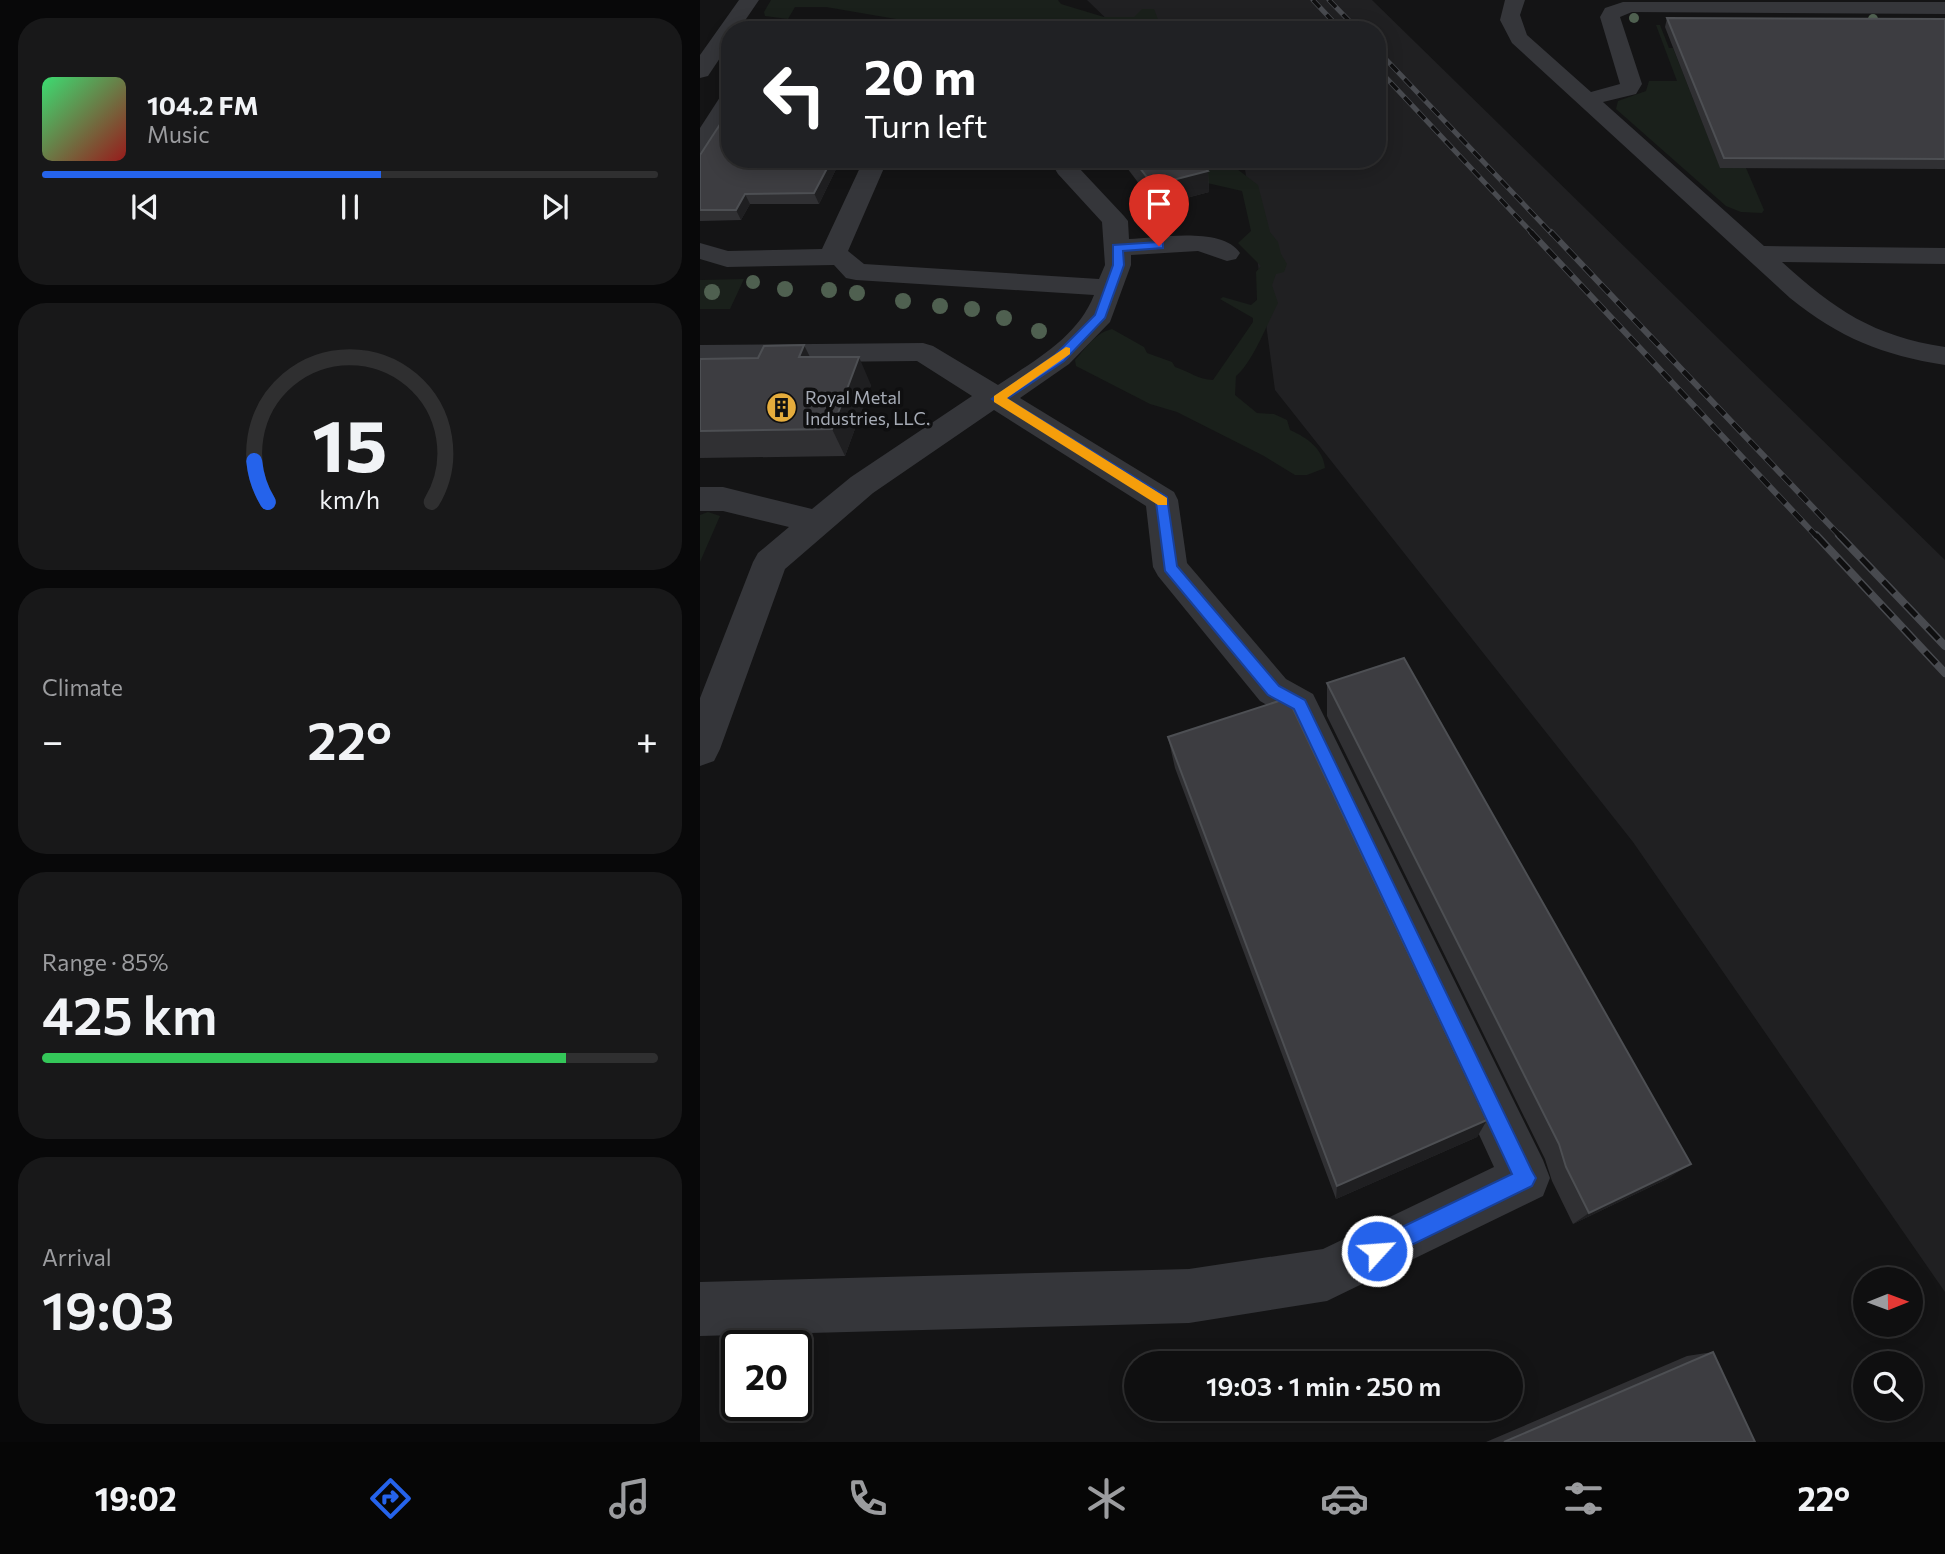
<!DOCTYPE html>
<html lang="en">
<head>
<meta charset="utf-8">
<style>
  :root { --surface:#0f0f10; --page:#181819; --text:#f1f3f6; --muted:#9b9c9f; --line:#2f2f30; --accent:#2563eb }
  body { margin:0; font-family:Commissioner,sans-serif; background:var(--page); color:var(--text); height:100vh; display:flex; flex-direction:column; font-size:26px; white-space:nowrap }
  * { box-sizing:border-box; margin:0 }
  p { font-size:23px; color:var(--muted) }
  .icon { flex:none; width:38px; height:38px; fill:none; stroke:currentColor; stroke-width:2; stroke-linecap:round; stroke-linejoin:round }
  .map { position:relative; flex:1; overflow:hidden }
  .sheet { display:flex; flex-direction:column; gap:18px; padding:18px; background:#080809; width:700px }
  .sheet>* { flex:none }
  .hud { position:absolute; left:21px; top:21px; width:665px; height:147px; border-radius:28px; box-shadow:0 4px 18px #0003,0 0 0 2px var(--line); background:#202124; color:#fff; overflow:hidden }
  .needle { width:46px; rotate:89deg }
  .controls { position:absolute; left:1153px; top:1267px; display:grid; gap:14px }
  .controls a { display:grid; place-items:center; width:70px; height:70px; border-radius:50%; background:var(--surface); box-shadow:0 4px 18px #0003,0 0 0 2px var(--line); font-size:35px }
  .speed { position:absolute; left:21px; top:1330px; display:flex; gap:14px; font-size:35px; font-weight:700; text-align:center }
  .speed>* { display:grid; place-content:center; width:91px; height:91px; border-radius:50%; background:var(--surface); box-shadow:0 4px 18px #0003,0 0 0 2px var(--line); line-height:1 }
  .speed .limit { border:4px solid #111; border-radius:10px; background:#fff; color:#111 }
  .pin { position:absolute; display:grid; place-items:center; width:60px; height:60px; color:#fff; margin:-72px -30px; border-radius:50% 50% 50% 0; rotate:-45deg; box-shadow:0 0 7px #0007 }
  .pin .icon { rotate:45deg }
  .me { position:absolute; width:77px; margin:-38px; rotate:64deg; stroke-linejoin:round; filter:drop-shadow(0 0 5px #0008) }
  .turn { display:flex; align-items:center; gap:24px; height:147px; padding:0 28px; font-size:32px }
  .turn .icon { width:91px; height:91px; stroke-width:2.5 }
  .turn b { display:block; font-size:49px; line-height:60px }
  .big { font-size:52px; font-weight:600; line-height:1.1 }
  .sheet .widget { flex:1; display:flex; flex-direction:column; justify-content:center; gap:10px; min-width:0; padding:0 24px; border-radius:28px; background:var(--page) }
  .sheet .dial { align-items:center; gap:0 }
  .dial svg { height:182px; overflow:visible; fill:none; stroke:var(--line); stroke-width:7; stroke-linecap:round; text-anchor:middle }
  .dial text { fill:var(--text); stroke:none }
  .song { display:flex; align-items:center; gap:21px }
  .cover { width:84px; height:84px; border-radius:10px; background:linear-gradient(135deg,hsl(140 70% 55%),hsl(0 70% 35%)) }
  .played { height:7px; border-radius:4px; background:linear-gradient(90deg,var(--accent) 55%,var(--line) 55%) }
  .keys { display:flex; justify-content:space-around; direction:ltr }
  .heat { display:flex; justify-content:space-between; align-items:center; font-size:38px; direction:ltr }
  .charge { height:10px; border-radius:5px; background:linear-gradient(90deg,#34c759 85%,var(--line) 0) }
  .trip { position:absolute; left:424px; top:1351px; width:399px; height:70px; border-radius:35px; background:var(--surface); box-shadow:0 4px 18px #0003,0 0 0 2px var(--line); font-weight:600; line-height:70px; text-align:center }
  .tab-bar { display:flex; height:112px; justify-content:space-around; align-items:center; background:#060606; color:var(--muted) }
  .tab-bar .icon { width:49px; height:49px }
  .tab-bar .selected { color:var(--accent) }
  .tab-bar b { font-size:32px; color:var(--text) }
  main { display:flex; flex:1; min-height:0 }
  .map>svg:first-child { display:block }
  .built { fill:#202022 }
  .green { fill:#1a201b }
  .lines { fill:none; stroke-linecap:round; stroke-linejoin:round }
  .minor { fill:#35363a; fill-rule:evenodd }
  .rail-far2-casing { stroke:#484a4f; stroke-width:5 }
  .rail-far1-casing { stroke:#484a4f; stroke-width:6 }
  .rail-casing { stroke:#484a4f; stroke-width:8 }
  .rail-far2 { stroke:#0f0f10; stroke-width:3.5; stroke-dasharray:10; stroke-linecap:butt }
  .rail-far1 { stroke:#0f0f10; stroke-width:4.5; stroke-dasharray:12; stroke-linecap:butt }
  .rail { stroke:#0f0f10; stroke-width:5; stroke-dasharray:16; stroke-linecap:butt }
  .tree { fill:#4f6050 }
  .wall { fill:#303033 }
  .shaded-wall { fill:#1f1f21 }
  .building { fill:#3d3d41; stroke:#4d4f53; stroke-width:2 }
  .route { fill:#2563eb; stroke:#184099; stroke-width:2 }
  .slow { fill:#f59e0b }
  .labels { text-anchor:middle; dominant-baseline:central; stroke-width:7; stroke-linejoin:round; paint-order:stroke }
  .far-poi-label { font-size:18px; fill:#a6abb5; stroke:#0f0f10; text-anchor:start }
</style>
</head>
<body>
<main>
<section class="sheet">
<div class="widget">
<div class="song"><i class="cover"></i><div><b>104.2 FM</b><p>Music</p></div></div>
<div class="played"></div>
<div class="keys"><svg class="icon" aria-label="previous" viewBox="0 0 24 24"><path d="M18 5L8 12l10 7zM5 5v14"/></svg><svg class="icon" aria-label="pause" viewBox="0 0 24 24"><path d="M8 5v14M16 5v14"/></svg><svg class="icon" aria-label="next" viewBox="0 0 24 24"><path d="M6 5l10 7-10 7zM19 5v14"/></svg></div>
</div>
<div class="widget dial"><svg viewBox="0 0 100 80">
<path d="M14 69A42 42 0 1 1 86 69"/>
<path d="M14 69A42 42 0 0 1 8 51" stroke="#2563eb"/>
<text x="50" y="56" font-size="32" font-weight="700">15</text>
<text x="50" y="72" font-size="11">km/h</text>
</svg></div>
<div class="widget"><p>Climate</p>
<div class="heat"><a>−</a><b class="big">22°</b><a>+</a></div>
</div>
<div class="widget"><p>Range · 85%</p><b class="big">425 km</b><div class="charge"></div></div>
<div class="widget"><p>Arrival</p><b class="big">19:03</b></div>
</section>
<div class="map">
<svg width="1245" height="1442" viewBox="0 0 1245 1442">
  <rect width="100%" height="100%" fill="#141415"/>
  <!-- built -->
  <path class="built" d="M387,0H672L1245,560V1292L933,842L575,390L545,169L537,159H677V30H418Z"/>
  <!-- green -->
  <path class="green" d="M71,0H358L361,4L404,17H434L442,9H454L462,30H260L126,7H95L88,19L65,16L64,12Z
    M956,25H960L969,48H973L1020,167L1046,168L1064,210L1062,213L1041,212L1026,206L916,109L918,101L946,91L949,81H977Z
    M498,159H524L558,185L570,232L578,242L581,254L587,264L584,272L576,274L572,285L578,303C567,324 553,362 536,376L535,395L557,413L574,414L587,420L590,430C608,438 623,449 625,468L607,475H595L564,456L477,412L450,404L376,366L375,360C386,348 395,333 412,329L444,347L447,353L472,362L475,367C488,371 499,380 513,380L553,322V318L520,299L523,297L551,305L557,300L556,272L561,266L538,243L551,231L542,191L507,183L496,162Z
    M44,279L30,309H0V280Z
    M8,512L20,516L0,562V515Z"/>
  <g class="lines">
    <!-- minor -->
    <path class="minor" d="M39,0H59L44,22L166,24L173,26L176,30H30V43L8,76L0,78V55Z
      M805,0H825L820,15L827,35L891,92L920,84L900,17L905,8L923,2H1245V14L932,12L920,17L942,84L936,94L903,102L1064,246L1245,248V264L1082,262C1135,310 1173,336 1245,347V365C1182,355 1140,338 1090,298L812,43L800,20Z
      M30,92V117L8,151L0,153V128L22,94Z
      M164,159H302L299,164L290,166L184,168L148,251L164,264L399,279L405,265L402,222L358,174L355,169L356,159H380L379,168L424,216L428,221L429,239C458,238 522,226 540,253L536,259L527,261L498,251L431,255V265L410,322L369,364L320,398L474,492L478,500L487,563L586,679L613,694L843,1160L850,1178L843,1196L627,1301L489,1323L0,1336V1282L489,1269L623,1249L794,1167L586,716L560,701L458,576L453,567L446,506L294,410L173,493L85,569L20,749L14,761L0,766V698L53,562L58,553L89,527L23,511H0V487H23L112,509L151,477L272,396L217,361L0,363V345L223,343L233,346L298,385C334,361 378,337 394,295L156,280L146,278L134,265L27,267L0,259V243L28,251L122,249Z"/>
    <defs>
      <path id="rail-far2" d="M613,0L641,30
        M629,0L658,30
        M677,50L852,234
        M677,68L833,234"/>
      <path id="rail-far1" d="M831,232L1117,537
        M851,232L1141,537"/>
      <path id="rail" d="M1116,535L1245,673
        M1139,535L1245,646"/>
    </defs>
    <!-- rail-far2 casing -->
    <use href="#rail-far2" class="rail-far2-casing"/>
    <!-- rail-far1 casing -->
    <use href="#rail-far1" class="rail-far1-casing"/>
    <!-- rail casing -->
    <use href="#rail" class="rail-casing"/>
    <!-- rail-far2 -->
    <use href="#rail-far2" class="rail-far2"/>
    <!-- rail-far1 -->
    <use href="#rail-far1" class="rail-far1"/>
    <!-- rail -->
    <use href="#rail" class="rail"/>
  </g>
  <!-- trees -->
  <g class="tree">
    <circle cx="934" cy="18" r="5"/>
    <circle cx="1173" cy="19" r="5"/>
    <circle cx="53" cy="282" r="7"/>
    <circle cx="85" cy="289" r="8"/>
    <circle cx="129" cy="290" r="8"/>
    <circle cx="12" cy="292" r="8"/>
    <circle cx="157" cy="293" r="8"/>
    <circle cx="203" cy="301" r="8"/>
    <circle cx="240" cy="306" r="8"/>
    <circle cx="272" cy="309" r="8"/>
    <circle cx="304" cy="318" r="8"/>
    <circle cx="339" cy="331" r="8"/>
  </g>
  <!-- wall -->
  <path class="wall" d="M967,18L1245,19V169L1020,168L965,27Z
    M0,155L30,159H141L119,204H50L41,220L0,221Z
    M423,159H497L508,171L509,192L456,206L424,164Z
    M111,357L171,385L145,456L0,458V359Z
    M627,683L969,1178L873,1224L852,1181L845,1159L627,716Z
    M468,737L787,1120L777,1137L636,1199L475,768Z
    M1013,1352L1055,1442H786L987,1356Z"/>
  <!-- shaded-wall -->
  <path class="shaded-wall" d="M132,159H141L119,204L114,193Z
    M508,171L509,192L456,206L453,185Z
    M45,194L50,204L41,220L36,210Z
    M104,345L118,373L99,357Z
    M159,357L171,385L145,456L132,429Z
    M787,1120L777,1137L636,1199L637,1186Z
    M991,1164L969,1178L873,1224L889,1213Z"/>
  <!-- building -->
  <path class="building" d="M967,18L1245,19V159L1024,158Z
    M30,109V159H132L114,193L45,194L36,210H0V155Z
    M433,159H497L508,171L453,185Z
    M104,345L99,357H159L132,429L0,431V359L58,358L64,346Z
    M704,658L991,1164L889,1213L866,1167L859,1144L627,683Z
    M588,698L787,1120L637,1186L468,737Z
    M1013,1352L1055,1442H804Z"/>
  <!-- route -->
  <path class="route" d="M459,242L463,243V248L423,251L424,265L405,318L364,361L307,399L467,497L477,566L579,686L605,700L832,1171L836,1178L832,1186L677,1262L669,1259L666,1251L669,1243L812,1174L594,709L568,695L465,571L456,502L292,399L355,355L395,315L413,265V245Z"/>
  <!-- slow -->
  <path class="slow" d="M366,347L370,348V354L307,398L467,498V505H458L294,402V396Z"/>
  <!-- icons -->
  <defs>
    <symbol id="building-disc" viewBox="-11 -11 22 22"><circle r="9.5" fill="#e5ac3c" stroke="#0f0f10"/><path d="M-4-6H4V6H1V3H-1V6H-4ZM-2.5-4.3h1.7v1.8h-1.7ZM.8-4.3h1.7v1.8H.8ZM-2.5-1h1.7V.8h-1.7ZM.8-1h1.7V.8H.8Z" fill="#111"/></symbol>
  </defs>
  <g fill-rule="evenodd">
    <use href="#building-disc" x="64" y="390" width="35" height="35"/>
  </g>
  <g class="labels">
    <!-- far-poi labels -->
    <g class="far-poi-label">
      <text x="105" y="397">Royal Metal<tspan x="105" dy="21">Industries, LLC.</tspan></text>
    </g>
  </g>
</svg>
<div class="controls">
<a><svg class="needle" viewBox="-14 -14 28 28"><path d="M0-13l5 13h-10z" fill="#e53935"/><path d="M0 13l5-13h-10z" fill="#9b9c9f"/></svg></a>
<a><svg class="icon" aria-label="search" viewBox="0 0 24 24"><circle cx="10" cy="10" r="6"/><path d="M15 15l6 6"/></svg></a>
</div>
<div class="speed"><div class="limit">20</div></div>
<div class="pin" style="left:459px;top:246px;background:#d93025"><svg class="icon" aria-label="arrive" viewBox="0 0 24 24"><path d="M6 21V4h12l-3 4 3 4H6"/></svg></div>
<svg class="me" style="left:677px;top:1251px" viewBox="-20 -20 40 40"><circle r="17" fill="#2563eb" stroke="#fff" stroke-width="3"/><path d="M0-11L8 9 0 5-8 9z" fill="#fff"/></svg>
<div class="trip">19:03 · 1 min · 250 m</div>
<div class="hud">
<div class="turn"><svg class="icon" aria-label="left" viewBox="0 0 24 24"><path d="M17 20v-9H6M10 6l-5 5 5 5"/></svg><div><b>20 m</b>Turn left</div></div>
</div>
</div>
</main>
<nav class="tab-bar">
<b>19:02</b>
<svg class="icon selected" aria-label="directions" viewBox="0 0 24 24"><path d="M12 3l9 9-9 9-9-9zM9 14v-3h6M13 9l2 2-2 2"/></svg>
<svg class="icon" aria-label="music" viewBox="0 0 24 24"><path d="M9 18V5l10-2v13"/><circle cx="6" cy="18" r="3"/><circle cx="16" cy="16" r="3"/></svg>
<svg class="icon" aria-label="phone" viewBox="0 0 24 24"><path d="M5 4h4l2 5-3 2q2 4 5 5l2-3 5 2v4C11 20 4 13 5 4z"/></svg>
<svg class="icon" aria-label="climate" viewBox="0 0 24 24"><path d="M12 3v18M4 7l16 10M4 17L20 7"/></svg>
<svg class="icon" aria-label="car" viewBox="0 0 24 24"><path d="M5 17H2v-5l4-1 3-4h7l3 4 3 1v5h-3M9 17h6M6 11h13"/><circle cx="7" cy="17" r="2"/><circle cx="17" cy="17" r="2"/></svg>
<svg class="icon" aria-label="filters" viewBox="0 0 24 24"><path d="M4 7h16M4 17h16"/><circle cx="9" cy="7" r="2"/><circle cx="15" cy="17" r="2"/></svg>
<b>22°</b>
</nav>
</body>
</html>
